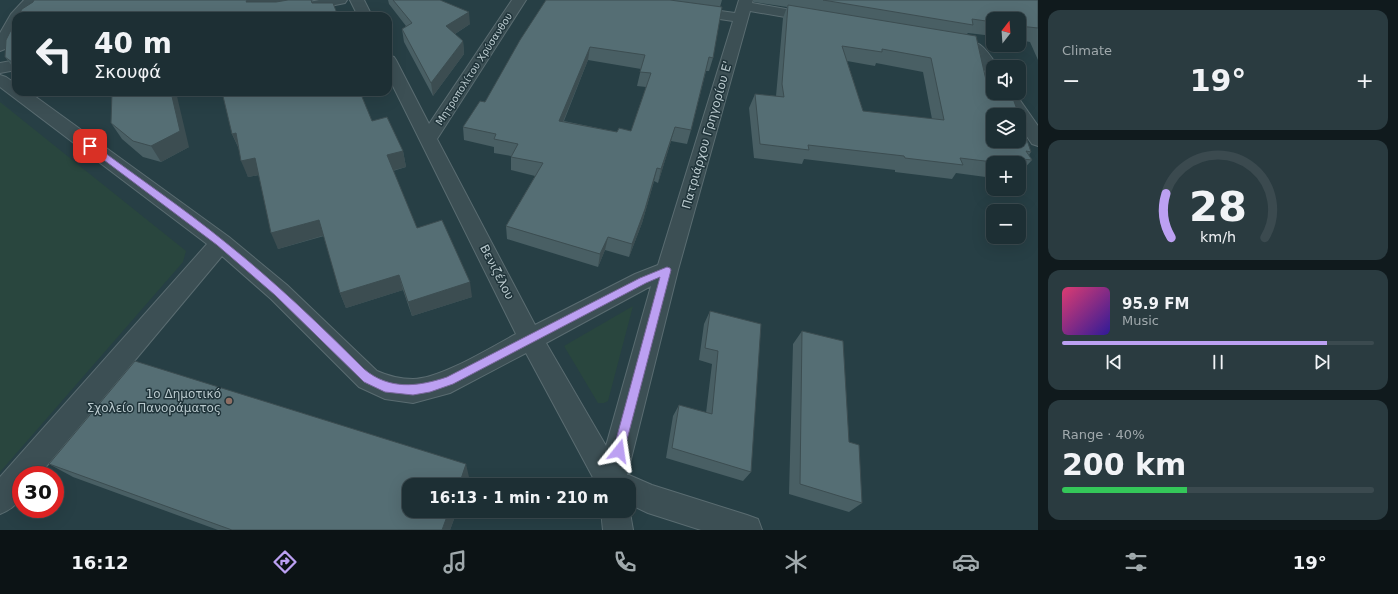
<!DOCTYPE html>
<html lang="en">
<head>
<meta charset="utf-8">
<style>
  :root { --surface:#1d2f34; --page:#2a3b40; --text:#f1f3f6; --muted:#a0a9ac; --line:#3b4a4f; --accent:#bca0f2 }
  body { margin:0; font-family:"DejaVu Sans",sans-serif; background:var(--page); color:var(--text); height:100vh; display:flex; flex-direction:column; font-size:15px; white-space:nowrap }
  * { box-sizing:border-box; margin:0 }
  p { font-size:13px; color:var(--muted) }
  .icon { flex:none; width:22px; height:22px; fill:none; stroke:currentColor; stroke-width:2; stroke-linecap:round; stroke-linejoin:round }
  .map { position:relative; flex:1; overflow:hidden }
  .sheet { display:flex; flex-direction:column; gap:10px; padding:10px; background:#101a1d; width:360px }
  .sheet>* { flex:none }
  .top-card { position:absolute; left:12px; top:12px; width:380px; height:84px; border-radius:12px; box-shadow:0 4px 16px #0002,0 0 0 1px var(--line); background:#1d2f34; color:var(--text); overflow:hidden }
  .needle { width:26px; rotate:17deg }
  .fabs { position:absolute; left:986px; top:12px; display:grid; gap:8px }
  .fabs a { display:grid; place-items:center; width:40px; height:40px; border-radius:8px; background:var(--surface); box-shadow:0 4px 16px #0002,0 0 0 1px var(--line); font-size:20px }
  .speed { position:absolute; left:12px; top:466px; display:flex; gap:8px; font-size:20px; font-weight:700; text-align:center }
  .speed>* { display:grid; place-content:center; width:52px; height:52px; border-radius:50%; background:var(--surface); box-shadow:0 4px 16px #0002,0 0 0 1px var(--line); line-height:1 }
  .speed .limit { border:6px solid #d22; background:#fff; color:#111 }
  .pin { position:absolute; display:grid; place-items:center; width:34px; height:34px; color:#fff; margin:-17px; border-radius:8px; box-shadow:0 2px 6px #0006 }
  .me { position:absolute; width:44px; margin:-22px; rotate:15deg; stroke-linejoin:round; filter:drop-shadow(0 0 3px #0008) }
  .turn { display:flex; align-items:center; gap:14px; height:84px; padding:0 16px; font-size:18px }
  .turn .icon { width:52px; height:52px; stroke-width:2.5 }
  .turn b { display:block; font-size:28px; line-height:34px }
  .big { font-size:30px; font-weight:600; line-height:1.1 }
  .sheet .tile { flex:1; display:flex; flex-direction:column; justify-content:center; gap:6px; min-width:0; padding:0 14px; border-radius:12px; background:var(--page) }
  .sheet .dial { align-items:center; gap:0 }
  .dial svg { height:104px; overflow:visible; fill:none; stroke:var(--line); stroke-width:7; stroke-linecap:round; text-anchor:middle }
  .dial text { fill:var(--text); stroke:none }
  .song { display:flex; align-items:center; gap:12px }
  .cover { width:48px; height:48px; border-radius:6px; background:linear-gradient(135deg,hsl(340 70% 55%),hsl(250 70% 35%)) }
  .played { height:4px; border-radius:2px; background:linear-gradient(90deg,var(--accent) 85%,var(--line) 85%) }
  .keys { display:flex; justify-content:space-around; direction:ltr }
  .heat { display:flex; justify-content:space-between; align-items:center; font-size:22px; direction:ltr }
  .charge { height:6px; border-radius:3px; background:linear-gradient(90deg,#34c759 40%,var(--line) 0) }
  .trip { position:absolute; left:402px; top:478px; width:234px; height:40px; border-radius:12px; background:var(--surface); box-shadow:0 4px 16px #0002,0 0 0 1px var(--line); font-weight:600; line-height:40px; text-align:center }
  .tab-bar { display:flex; height:64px; justify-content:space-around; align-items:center; background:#0c1315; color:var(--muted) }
  .tab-bar .icon { width:28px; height:28px }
  .tab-bar .on { color:var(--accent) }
  .tab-bar b { font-size:18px; color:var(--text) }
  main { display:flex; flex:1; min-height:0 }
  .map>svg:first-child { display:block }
  .green { fill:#29463e }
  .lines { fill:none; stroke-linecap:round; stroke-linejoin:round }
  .street-casing { stroke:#5a6c71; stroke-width:2 }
  .street { fill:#3c4f54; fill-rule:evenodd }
  .wall { fill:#495f64; fill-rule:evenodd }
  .shaded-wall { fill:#3c4d51 }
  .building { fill:#556e74; stroke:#3c4d51; fill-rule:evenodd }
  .route { fill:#bca0f2; stroke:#7a689d }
  .education-dot { fill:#8d6e63; stroke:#20343a; stroke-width:1.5 }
  .labels { text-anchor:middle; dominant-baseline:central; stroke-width:3; stroke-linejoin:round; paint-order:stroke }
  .far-street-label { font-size:10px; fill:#b9c9cd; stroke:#20343a }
  .street-label { font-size:12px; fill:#b9c9cd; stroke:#20343a }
  .poi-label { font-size:12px; fill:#b9c9cd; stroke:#20343a; text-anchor:end }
</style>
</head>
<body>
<main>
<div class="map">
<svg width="1038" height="530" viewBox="0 0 1038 530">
  <rect width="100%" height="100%" fill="#273f45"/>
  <!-- green -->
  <path class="green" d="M0,102L186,251L183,262L0,472Z
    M633,306L608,401L604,403H598L564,346Z"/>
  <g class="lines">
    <defs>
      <path id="street" d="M24,0H38L25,16H16V30L5,49L0,51V33L11,14Z
        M319,0H347L345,3L340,4L281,16H253L255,13L260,12Z
        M350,0H364L372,16H358Z
        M512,0H526L437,139L535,325L635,274L658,265L733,21L686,14L684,11L686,8L691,7L735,13L739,0H753L752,3L814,14L819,15L821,18L819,21L814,22L750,11L678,270L627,475H629L652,485L747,515L758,519L762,530H701L648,513L629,504V485H597L526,353L450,393L413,403L385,399L359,387L271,299L222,256L39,475H21C21,496 22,505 0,514V477L207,244L0,87V75L6,77L16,84V92H29L229,237L287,285L377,371C388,376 401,379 413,379C440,379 490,348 516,334L388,76V55L394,57L396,60L429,124ZM651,286L606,446L546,343Z
        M953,36C980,41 983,44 998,67H993V77L987,75C982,67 977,55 968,50C961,46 950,48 945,41L948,38Z
        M16,60V70L0,73V63Z
        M999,93H1015L1038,126V146L1032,144L1019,125V115H1013Z
        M629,507L633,530H603L601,511H629Z"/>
    </defs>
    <!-- street casing -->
    <use href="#street" class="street-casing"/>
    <!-- street -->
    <use href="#street" class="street"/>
  </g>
  <!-- wall -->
  <path class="wall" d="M388,0H440L470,24L455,34L463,41L464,54L433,96L404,42L402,29L406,26L389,4Z
    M546,0H722L720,7L713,58L709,71H706L691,130L687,144L671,141L658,183L654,181L642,223L629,257L605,250L598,267L507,239L506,226L535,176L511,170V156L494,153V147L464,140L463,127L485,102ZM588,60L641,69L637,86L646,87L631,131L617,132L564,121Z
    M753,0H1038V60L1030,42L1019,40V19H993V36L968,33L966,35L986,80L1031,152L1029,155L1032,160L1019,174V163H993V178L956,173L952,179L895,172V170L804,159L802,164L754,158L749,108L755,94L776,96L783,18L787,7L754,2ZM847,61L875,66L876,63L923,72L932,119L863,111Z
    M16,20V71L5,57Z
    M372,121L403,151L406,167L393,171L417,228L472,297L412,316L403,290L346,308L340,293L324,236L278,249L259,175L248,177L238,147L232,134Z
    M111,123L189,147L161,162L143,157L122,139Z
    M710,311L751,472L743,481L666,458L673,416L679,405L706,413L712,364L699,360L704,324Z
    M802,331L849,442L862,503L849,512L789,494L793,344Z
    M49,464L469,477L409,511H457L450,530H218L73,477Z"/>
  <!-- shaded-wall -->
  <path class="shaded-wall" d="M247,0H308L255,12L246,2Z
    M469,12L470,24L447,39L446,26Z
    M463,41L464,54L433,96L431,83Z
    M590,47L588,60L558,134L559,121Z
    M171,92H176L189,147L161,162L151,146Z
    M675,127L671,141L658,183L661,169Z
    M236,133L240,150L232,134Z
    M403,151L406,167L390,171L387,155Z
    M255,158L263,174L248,177L241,161Z
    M657,168L654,181L642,223L629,257L632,244Z
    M319,220L325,235L278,249L271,233Z
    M608,237L605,250L598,267L600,254Z
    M399,275L403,290L346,308L340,293Z
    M470,282L472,297L412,316L408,302Z
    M466,464L469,477L466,485H459Z
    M449,511H457L450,530H442Z"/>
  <!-- building -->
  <path class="building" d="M34,0H247L246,2H276L288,0H311L312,3H333L338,16H18L22,9L33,2Z
    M393,0H440L469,12L446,26L463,41L431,83L402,29L412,23Z
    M546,0H670L722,7L713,58L709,57L691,130L675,127L661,169L657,168L645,209L632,244L608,237L600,254L506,226L543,163L511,157L518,144L494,139L496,134L463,127L480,101L485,102L520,40ZM590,47L645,55L640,72L651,73L631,131L619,128L617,132L559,121Z
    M823,0H1038V28L1019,26V19H993V22L972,19L973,25Z
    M788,5L976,36L986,80L993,81V93H1011L1019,115H993V141H1019V116L1031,152L1026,151L1032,160L1002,157L1005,163H1001L960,158L963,165L905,158L904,156L808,145L809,150L760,144L755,94L784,97L782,84ZM842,46L882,52V49L931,58L944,120L863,111Z
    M16,20V65L5,57L6,40Z
    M112,92H171L180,131L151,146L133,141L111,123Z
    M222,92H360L372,121L387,117L403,151L387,155L417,228L442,220L470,282L408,302L399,275L340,293L319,220L271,233L255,158L241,161L236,133L232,134Z
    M710,311L761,324L751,472L672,448L679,405L712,414L718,351L705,348Z
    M802,331L843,341L849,442L859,445L862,503L800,484Z
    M135,361L466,464L459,485H409V511H449L442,530H232L49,464Z"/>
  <!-- route -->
  <path class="route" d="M88,144H93C137,177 182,207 225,242C274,281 319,324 364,369C389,390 417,387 447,377L640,278L667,267L670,268L671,270L623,455L619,457L615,455L613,451L660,277L646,283L453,384L430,392L413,395L385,392L364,382L275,295L217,245L88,148Z"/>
  <!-- markers -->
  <circle class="education-dot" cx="229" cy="401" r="4"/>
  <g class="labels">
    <!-- far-street labels -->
    <g class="far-street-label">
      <text transform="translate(474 69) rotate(-57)">Μητροπολίτου Χρύσανθου</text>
    </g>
    <!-- street labels -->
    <g class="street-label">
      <text transform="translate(707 135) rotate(-74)">Πατριάρχου Γρηγορίου Ε'</text>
      <text transform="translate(497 272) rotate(63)">Βενιζέλου</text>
    </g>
    <!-- poi labels -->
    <g class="poi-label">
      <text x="221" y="394">1ο Δημοτικό<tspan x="221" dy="14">Σχολείο Πανοράματος</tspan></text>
    </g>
  </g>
</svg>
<div class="fabs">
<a><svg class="needle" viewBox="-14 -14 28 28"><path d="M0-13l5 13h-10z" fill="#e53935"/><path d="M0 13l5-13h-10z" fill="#a0a9ac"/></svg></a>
<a><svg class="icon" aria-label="sound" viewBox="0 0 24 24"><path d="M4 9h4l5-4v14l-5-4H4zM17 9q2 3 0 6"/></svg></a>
<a><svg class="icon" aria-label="layers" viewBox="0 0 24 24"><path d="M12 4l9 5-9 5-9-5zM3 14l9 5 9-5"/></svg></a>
<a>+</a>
<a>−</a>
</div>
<div class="speed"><div class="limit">30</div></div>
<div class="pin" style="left:90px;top:146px;background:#d93025"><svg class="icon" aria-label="arrive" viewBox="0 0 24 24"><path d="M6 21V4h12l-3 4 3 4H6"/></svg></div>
<svg class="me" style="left:619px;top:451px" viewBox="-20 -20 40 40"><path d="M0-17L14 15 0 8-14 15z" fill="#bca0f2" stroke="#fff" stroke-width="4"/></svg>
<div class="trip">16:13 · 1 min · 210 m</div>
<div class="top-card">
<div class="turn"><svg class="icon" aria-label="left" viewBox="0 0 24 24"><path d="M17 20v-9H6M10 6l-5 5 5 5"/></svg><div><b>40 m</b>Σκουφά</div></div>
</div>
</div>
<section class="sheet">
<div class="tile"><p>Climate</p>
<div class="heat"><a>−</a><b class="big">19°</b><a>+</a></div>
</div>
<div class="tile dial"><svg viewBox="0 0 100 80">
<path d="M14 69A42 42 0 1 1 86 69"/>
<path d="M14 69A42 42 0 0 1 10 35" stroke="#bca0f2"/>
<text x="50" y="56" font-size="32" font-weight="700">28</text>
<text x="50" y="72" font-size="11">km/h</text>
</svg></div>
<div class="tile">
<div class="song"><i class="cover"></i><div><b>95.9 FM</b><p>Music</p></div></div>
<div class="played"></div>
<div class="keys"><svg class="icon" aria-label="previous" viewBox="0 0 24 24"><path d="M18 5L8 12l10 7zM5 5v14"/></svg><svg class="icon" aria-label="pause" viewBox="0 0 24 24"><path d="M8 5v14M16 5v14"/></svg><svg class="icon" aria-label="next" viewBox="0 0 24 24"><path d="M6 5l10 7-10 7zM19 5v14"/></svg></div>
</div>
<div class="tile"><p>Range · 40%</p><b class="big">200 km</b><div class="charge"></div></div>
</section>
</main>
<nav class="tab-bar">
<b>16:12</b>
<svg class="icon on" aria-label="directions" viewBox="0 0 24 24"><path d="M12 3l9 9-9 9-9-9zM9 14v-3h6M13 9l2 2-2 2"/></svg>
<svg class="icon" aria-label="music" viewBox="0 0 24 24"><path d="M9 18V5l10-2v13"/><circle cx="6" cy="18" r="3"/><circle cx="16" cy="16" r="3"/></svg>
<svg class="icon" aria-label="phone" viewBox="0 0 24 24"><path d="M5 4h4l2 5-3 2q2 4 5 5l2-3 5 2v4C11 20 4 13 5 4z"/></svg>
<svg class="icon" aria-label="climate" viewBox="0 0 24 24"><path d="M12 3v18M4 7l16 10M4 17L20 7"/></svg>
<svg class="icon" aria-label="car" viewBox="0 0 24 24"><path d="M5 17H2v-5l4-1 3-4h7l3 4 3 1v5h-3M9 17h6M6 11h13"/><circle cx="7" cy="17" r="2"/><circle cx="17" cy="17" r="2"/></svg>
<svg class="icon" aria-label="filters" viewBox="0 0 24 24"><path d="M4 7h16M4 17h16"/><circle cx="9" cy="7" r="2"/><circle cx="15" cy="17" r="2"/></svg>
<b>19°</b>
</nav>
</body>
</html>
